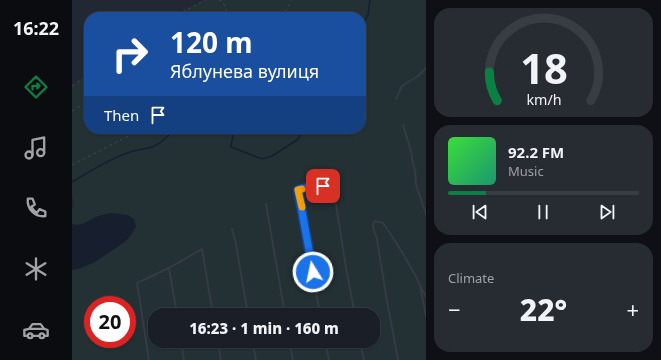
<!DOCTYPE html>
<html lang="en">
<head>
<meta charset="utf-8">
<style>
  :root { --surface:#1a1e26; --page:#272b32; --text:#f1f3f6; --muted:#9fa2a7; --line:#383c43; --accent:#0b8043 }
  body { margin:0; font-family:"Noto Sans",sans-serif; background:var(--page); color:var(--text); height:100vh; display:flex; flex-direction:column; font-size:15px; white-space:nowrap }
  * { box-sizing:border-box; margin:0 }
  p { font-size:13px; color:var(--muted) }
  .icon { flex:none; width:22px; height:22px; fill:none; stroke:currentColor; stroke-width:2; stroke-linecap:round; stroke-linejoin:round }
  .map { position:relative; flex:1; overflow:hidden }
  .drawer { display:flex; flex-direction:column; gap:8px; padding:8px; background:#0e1015; width:235px }
  .drawer>* { flex:none }
  .hud { position:absolute; left:12px; top:12px; width:282px; height:122px; border-radius:16px; box-shadow:0 1px 3px #0004,0 0 0 1px var(--line); background:#1a4fa0; color:#fff; overflow:hidden }
  .speed { position:absolute; left:12px; top:296px; display:flex; gap:8px; font-size:20px; font-weight:700; text-align:center }
  .speed>* { display:grid; place-content:center; width:52px; height:52px; border-radius:50%; background:var(--surface); box-shadow:0 1px 3px #0004,0 0 0 1px var(--line); line-height:1 }
  .speed .limit { border:6px solid #d22; background:#fff; color:#111 }
  .pin { position:absolute; display:grid; place-items:center; width:34px; height:34px; color:#fff; margin:-17px; border-radius:8px; box-shadow:0 2px 6px #0006 }
  .me { position:absolute; width:44px; margin:-22px; rotate:350deg; stroke-linejoin:round; filter:drop-shadow(0 0 3px #0008) }
  .turn { display:flex; align-items:center; gap:14px; height:84px; padding:0 20px; font-size:18px }
  .turn .icon { width:52px; height:52px; stroke-width:2.5 }
  .turn b { display:block; font-size:28px; line-height:34px }
  .then { display:flex; align-items:center; height:38px; padding:0 20px; background:#0003; gap:8px; font-size:15px }
  .big { font-size:30px; font-weight:800; line-height:1.1 }
  .drawer .widget { flex:1; display:flex; flex-direction:column; justify-content:center; gap:6px; min-width:0; padding:0 14px; border-radius:16px; background:var(--page) }
  .drawer .dial { align-items:center; gap:0 }
  .dial svg { height:104px; overflow:visible; fill:none; stroke:var(--line); stroke-width:7; stroke-linecap:round; text-anchor:middle }
  .dial text { fill:var(--text); stroke:none }
  .song { display:flex; align-items:center; gap:12px }
  .cover { width:48px; height:48px; border-radius:6px; background:linear-gradient(135deg,hsl(120 70% 55%),hsl(160 70% 35%)) }
  .played { height:4px; border-radius:2px; background:linear-gradient(90deg,var(--accent) 20%,var(--line) 20%) }
  .keys { display:flex; justify-content:space-around; direction:ltr }
  .heat { display:flex; justify-content:space-between; align-items:center; font-size:22px; direction:ltr }
  .trip { position:absolute; left:76px; top:308px; width:232px; height:40px; border-radius:16px; background:var(--surface); box-shadow:0 1px 3px #0004,0 0 0 1px var(--line); font-weight:800; line-height:40px; text-align:center }
  main { display:flex; flex:1; min-height:0 }
  .tabs { display:flex; flex-direction:column; width:72px; justify-content:space-around; align-items:center; background:#0a0c0f; color:var(--muted) }
  .tabs .icon { width:28px; height:28px }
  .tabs .selected { color:var(--accent) }
  .tabs b { font-size:18px; color:var(--text) }
  .map>svg:first-child { display:block }
  .green { fill:#233134; fill-rule:evenodd }
  .water { fill:#171f2f }
  .lines { fill:none; stroke-linecap:round; stroke-linejoin:round }
  .stream { stroke:#171f2f; stroke-width:1.5 }
  .path { stroke:#3c4a4d; stroke-width:1; stroke-dasharray:3 3; stroke-linecap:butt }
  .lane { stroke:#353a44; stroke-width:2 }
  .route-casing { stroke:#114b97; stroke-width:10 }
  .route { stroke:#1a73e8; stroke-width:7 }
  .slow { stroke:#f59e0b; stroke-width:7 }
</style>
</head>
<body>
<main>
<nav class="tabs">
<b>16:22</b>
<svg class="icon selected" aria-label="directions" viewBox="0 0 24 24"><path d="M12 3l9 9-9 9-9-9zM9 14v-3h6M13 9l2 2-2 2"/></svg>
<svg class="icon" aria-label="music" viewBox="0 0 24 24"><path d="M9 18V5l10-2v13"/><circle cx="6" cy="18" r="3"/><circle cx="16" cy="16" r="3"/></svg>
<svg class="icon" aria-label="phone" viewBox="0 0 24 24"><path d="M5 4h4l2 5-3 2q2 4 5 5l2-3 5 2v4C11 20 4 13 5 4z"/></svg>
<svg class="icon" aria-label="climate" viewBox="0 0 24 24"><path d="M12 3v18M4 7l16 10M4 17L20 7"/></svg>
<svg class="icon" aria-label="car" viewBox="0 0 24 24"><path d="M5 17H2v-5l4-1 3-4h7l3 4 3 1v5h-3M9 17h6M6 11h13"/><circle cx="7" cy="17" r="2"/><circle cx="17" cy="17" r="2"/></svg>
</nav>
<div class="map">
<svg width="354" height="360" viewBox="0 0 354 360">
  <rect width="100%" height="100%" fill="#222833"/>
  <!-- green -->
  <path class="green" d="M134,0H354V360H0V270L6,269L23,262L54,241L62,219C50,211 35,212 22,218C14,222 11,225 1,225L0,224V209L3,205L1,198H0V86L17,74V129H289V17H100ZM21,305H55V339H21ZM83,315H301V341H83Z"/>
  <!-- water -->
  <path class="water" d="M39,213L56,215L62,219L64,227L60,234L54,241L23,262L6,269L0,270V224C10,227 15,221 24,217C29,215 34,214 39,213Z"/>
  <g class="lines">
    <!-- stream -->
    <path class="stream" d="M289,24H291L296,15L298,0
      M162,129L159,147L190,159L200,156L225,140L233,129
      M0,182C20,170 39,158 61,151C68,149 76,149 82,146C91,143 96,134 104,129"/>
    <!-- path -->
    <path class="path" d="M147,0L151,2L155,12L152,17
      M100,17L134,0
      M210,17L220,0
      M0,86L17,74
      M0,111L17,100
      M0,165L70,129"/>
    <!-- lane -->
    <path class="lane" d="M324,99L330,86L346,76L354,68
      M331,125L339,151L340,159L343,172L344,185L354,214
      M194,204L213,315
      M160,229L164,244L176,315
      M97,268L105,315
      M348,286L354,316
      M248,315L227,189C243,185 246,184 262,192L274,268L283,315
      M109,341L112,360
      M146,341L149,360
      M180,341L184,360
      M217,341L221,360
      M253,341L257,360
      M288,341L292,360
      M77,360L65,283L97,268L130,249L141,315
      M326,360L315,301L305,239L301,227V224L303,221L311,223C327,246 342,271 354,297"/>
  </g>
  <g class="lines">
    <defs>
      <path id="route" d="M241,272L226,190L244,185L251,186"/>
    </defs>
    <!-- route casing -->
    <use href="#route" class="route-casing"/>
    <!-- route -->
    <use href="#route" class="route"/>
    <!-- slow -->
    <path class="slow" d="M230,207L226,190L230,189"/>
  </g>
</svg>
<div class="speed"><div class="limit">20</div></div>
<div class="pin" style="left:251px;top:186px;background:#d93025"><svg class="icon" aria-label="arrive" viewBox="0 0 24 24"><path d="M6 21V4h12l-3 4 3 4H6"/></svg></div>
<svg class="me" style="left:241px;top:272px" viewBox="-20 -20 40 40"><circle r="17" fill="#1a73e8" stroke="#fff" stroke-width="3"/><path d="M0-11L8 9 0 5-8 9z" fill="#fff"/></svg>
<div class="trip">16:23 · 1 min · 160 m</div>
<div class="hud">
<div class="turn"><svg class="icon" aria-label="right" viewBox="0 0 24 24"><path d="M7 20v-9h11M14 6l5 5-5 5"/></svg><div><b>120 m</b>Яблунева вулиця</div></div>
<div class="then">Then<svg class="icon" aria-label="arrive" viewBox="0 0 24 24"><path d="M6 21V4h12l-3 4 3 4H6"/></svg></div>
</div>
</div>
<section class="drawer">
<div class="widget dial"><svg viewBox="0 0 100 80">
<path d="M14 69A42 42 0 1 1 86 69"/>
<path d="M14 69A42 42 0 0 1 8 47" stroke="#0b8043"/>
<text x="50" y="56" font-size="32" font-weight="700">18</text>
<text x="50" y="72" font-size="11">km/h</text>
</svg></div>
<div class="widget">
<div class="song"><i class="cover"></i><div><b>92.2 FM</b><p>Music</p></div></div>
<div class="played"></div>
<div class="keys"><svg class="icon" aria-label="previous" viewBox="0 0 24 24"><path d="M18 5L8 12l10 7zM5 5v14"/></svg><svg class="icon" aria-label="pause" viewBox="0 0 24 24"><path d="M8 5v14M16 5v14"/></svg><svg class="icon" aria-label="next" viewBox="0 0 24 24"><path d="M6 5l10 7-10 7zM19 5v14"/></svg></div>
</div>
<div class="widget"><p>Climate</p>
<div class="heat"><a>−</a><b class="big">22°</b><a>+</a></div>
</div>
</section>
</main>
</body>
</html>
